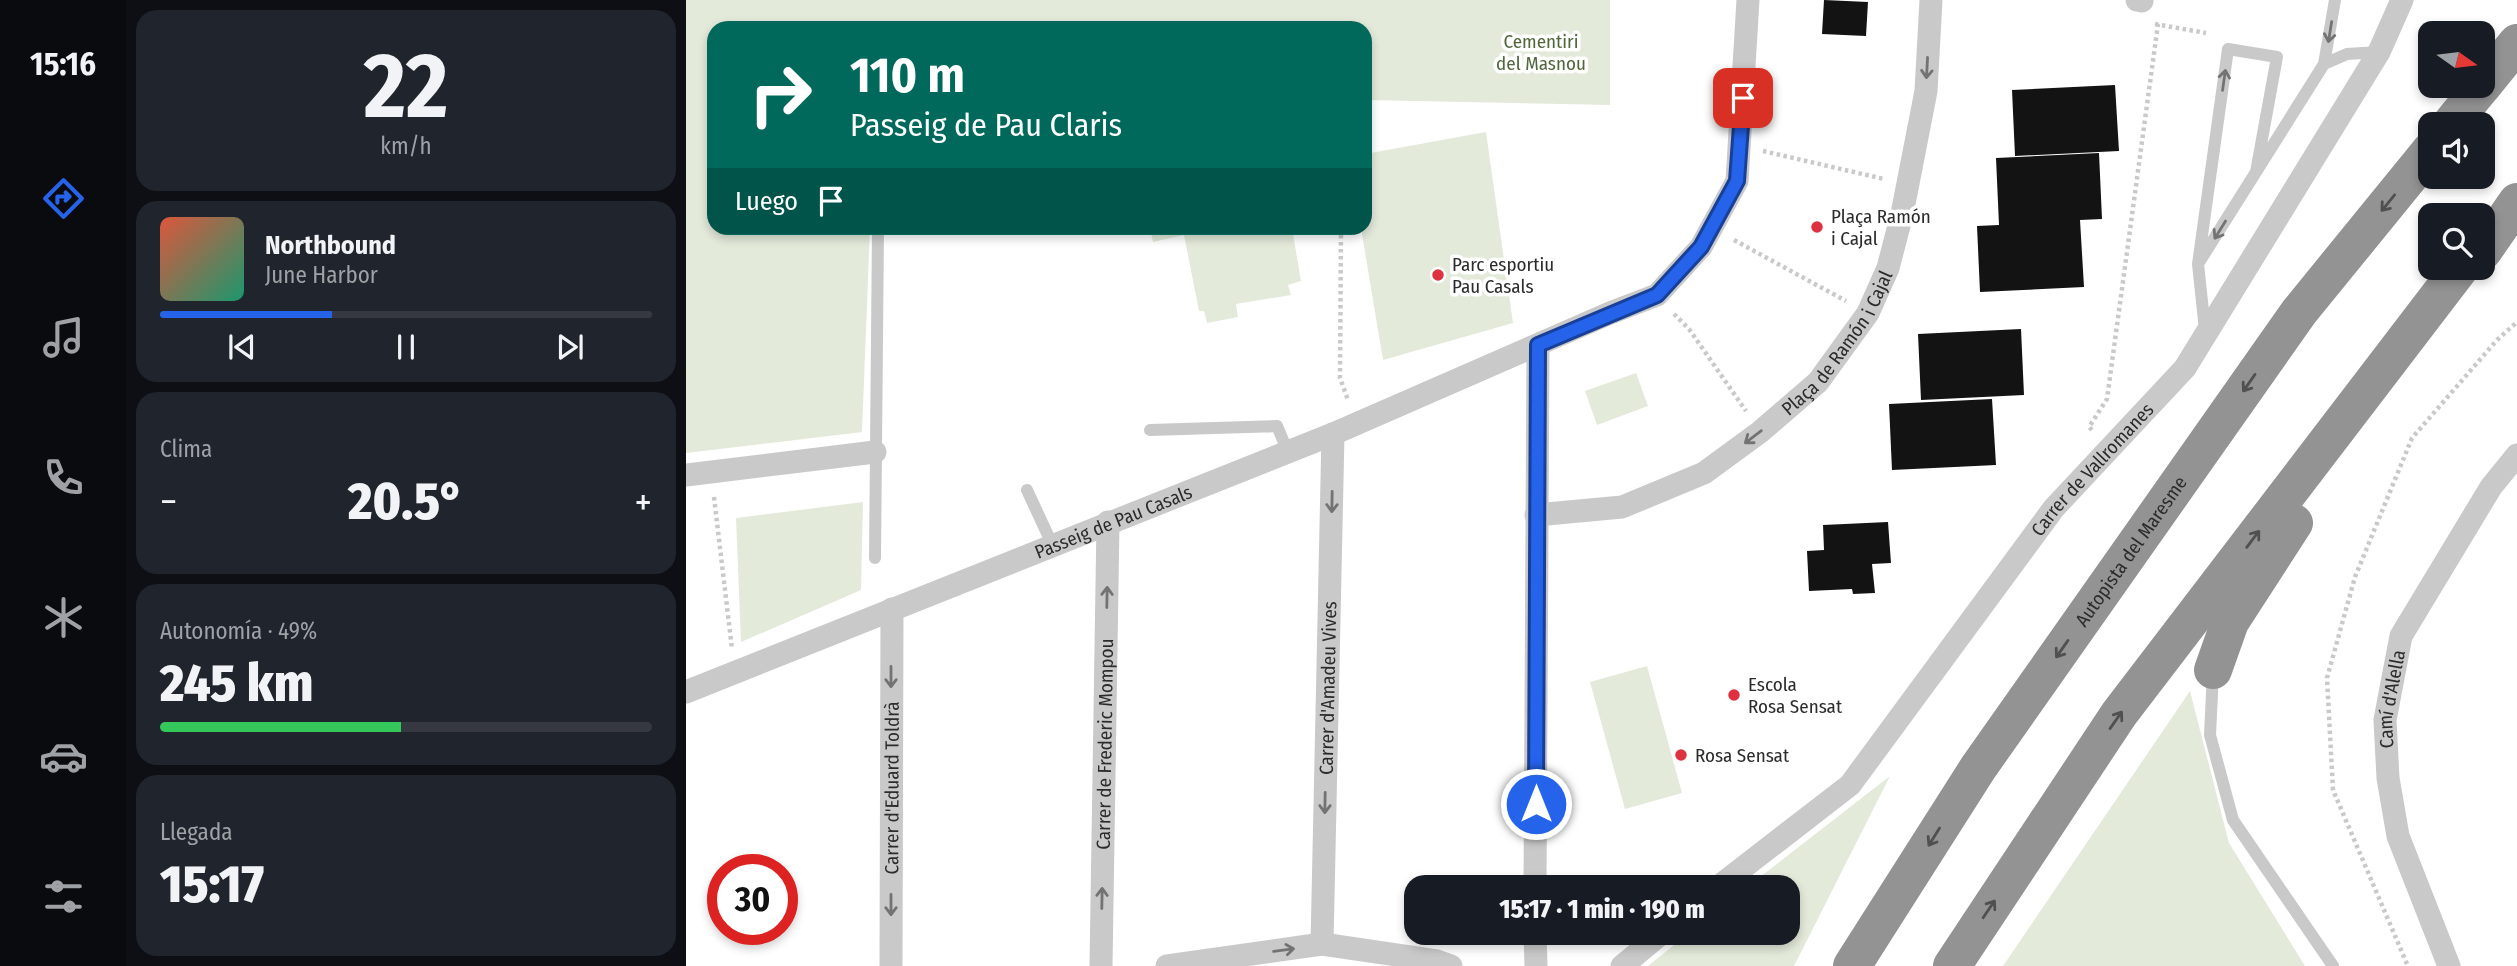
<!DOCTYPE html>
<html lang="es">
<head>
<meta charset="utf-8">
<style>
  :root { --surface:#171b24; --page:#20242c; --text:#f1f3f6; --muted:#9ea1a6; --line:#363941; --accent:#2563eb }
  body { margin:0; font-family:"Fira Sans Condensed",sans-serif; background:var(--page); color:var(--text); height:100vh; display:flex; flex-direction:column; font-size:26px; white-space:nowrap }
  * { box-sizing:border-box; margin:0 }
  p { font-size:23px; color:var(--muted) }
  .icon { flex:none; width:38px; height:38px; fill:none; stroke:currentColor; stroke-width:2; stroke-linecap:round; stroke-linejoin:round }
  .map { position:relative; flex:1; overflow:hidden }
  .details { display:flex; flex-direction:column; gap:10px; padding:10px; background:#0d0f14; width:560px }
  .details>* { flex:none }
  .guide { position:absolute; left:21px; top:21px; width:665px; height:214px; border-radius:21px; box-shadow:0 4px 10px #0003; background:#00695c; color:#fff; overflow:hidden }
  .needle { width:46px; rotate:104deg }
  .controls { position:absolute; left:1732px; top:21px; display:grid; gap:14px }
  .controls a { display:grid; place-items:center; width:77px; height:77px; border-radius:14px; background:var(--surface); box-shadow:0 4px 10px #0003; font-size:35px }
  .speed { position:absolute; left:21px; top:854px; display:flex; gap:14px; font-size:35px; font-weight:700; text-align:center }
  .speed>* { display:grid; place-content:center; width:91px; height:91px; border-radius:50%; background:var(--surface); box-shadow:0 4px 10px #0003; line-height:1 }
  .speed .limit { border:10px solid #d22; background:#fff; color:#111 }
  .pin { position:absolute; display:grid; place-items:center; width:60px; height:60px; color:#fff; margin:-30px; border-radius:14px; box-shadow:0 4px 10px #0006 }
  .me { position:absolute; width:77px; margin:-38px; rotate:0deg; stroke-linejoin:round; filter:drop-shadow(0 0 5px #0008) }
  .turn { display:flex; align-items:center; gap:24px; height:147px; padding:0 28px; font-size:32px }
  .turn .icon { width:91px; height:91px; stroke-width:2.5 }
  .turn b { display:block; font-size:49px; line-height:60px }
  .then { display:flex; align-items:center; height:66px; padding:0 28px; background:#0003; gap:14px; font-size:26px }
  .big { font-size:52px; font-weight:800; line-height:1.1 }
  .details .card { flex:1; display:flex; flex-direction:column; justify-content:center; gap:10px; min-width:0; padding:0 24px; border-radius:21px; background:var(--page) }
  .details .dial { align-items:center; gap:0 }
  .dial b { font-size:91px; line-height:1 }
  .song { display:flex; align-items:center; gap:21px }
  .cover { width:84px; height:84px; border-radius:10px; background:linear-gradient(135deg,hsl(10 70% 55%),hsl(160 70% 35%)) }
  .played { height:7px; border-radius:4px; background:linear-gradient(90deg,var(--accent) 35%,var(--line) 35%) }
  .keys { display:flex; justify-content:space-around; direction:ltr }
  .heat { display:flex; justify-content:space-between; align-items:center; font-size:38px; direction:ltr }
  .charge { height:10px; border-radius:5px; background:linear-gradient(90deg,#34c759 49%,var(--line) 0) }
  .trip { position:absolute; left:718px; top:875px; width:396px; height:70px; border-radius:21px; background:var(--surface); box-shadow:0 4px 10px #0003; font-weight:800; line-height:70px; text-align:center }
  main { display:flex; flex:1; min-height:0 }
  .menu { display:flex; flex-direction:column; width:126px; justify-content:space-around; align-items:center; background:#090b0e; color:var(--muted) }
  .menu .icon { width:49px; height:49px }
  .menu .active { color:var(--accent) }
  .menu b { font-size:32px; color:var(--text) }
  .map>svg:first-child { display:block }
  .green { fill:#e3eada }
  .building { fill:#131313 }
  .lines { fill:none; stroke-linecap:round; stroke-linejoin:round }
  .path { stroke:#c9c9c9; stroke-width:4.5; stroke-dasharray:3.5 3.5; stroke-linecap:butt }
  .service { stroke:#c9c9c9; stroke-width:12 }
  .minor { stroke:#c9c9c9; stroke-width:23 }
  .motorway { stroke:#939393; stroke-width:38 }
  .oneway { stroke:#737373 }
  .oneway2 { stroke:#505050 }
  .route-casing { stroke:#184099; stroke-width:18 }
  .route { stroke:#2563eb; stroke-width:12 }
  .poi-dot { fill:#df3241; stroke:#fff; stroke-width:2.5 }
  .labels { text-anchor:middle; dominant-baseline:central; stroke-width:7; stroke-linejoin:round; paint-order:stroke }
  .park-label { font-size:19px; fill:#50663b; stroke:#fff }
  .poi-label { font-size:19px; fill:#2c2c2c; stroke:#fff; text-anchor:start }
  .street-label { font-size:19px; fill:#2c2c2c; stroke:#fff }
</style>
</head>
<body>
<main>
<nav class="menu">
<b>15:16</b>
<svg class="icon active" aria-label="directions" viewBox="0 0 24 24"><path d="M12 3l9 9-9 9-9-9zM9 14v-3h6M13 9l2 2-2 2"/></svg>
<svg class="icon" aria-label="music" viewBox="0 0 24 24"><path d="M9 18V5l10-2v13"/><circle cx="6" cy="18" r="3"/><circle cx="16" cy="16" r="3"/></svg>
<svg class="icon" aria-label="phone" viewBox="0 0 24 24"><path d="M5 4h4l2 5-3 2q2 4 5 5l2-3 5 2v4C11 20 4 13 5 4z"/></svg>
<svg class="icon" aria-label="climate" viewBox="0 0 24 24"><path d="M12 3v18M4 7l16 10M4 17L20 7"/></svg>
<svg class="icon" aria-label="car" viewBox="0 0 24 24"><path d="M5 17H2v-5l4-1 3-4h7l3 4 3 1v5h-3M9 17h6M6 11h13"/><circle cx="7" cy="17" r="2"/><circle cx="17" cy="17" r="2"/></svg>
<svg class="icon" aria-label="filters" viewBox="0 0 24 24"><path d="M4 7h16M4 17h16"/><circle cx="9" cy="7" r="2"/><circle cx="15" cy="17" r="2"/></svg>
</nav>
<section class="details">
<div class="card dial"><b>22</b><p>km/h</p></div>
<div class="card">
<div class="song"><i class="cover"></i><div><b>Northbound</b><p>June Harbor</p></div></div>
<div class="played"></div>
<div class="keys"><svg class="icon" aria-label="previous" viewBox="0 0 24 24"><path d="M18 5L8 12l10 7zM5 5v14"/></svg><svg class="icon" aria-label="pause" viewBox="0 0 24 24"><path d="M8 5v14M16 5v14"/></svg><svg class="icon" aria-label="next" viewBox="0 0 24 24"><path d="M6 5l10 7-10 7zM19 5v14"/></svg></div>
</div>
<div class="card"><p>Clima</p>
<div class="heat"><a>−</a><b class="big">20.5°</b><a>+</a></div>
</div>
<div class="card"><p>Autonomía · 49%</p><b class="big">245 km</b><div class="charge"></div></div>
<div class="card"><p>Llegada</p><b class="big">15:17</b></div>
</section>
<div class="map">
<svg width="1831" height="966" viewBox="0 0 1831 966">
  <rect width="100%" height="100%" fill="#fff"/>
  <!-- green -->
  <path class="green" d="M0,0H924V105L679,100V28H28V228H184L176,432L0,453Z
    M800,132L827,323L697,360L675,228H679V154Z
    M464,228H606L615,281L602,285L605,295L550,304L552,317L521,323L518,311H513L498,235L467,242Z
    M950,373L962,406L911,425L899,391Z
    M177,502L175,590L55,642L50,518Z
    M961,666L996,793L939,809L904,682Z
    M1504,691L1543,843L1619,966H1317Z
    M1204,776L1108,966H962L1003,933H1101V887H1061Z"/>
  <!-- building -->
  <path class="building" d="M1138,0L1182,2L1180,36L1136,34Z
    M1429,85L1433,151L1329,156L1326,90Z
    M1413,153L1416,219L1394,220L1398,287L1294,292L1291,226L1313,225L1310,158Z
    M1335,329L1338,395L1235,400L1232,334Z
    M1306,399L1310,465L1206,470L1203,404Z
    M1202,522L1205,563L1186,564L1189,593L1167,594L1166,589L1123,591L1121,551L1138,550L1137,525Z"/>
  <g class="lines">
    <!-- path -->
    <path class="path" d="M1469,24L1520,33
      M1077,151L1198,179
      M655,228L654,378L662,400
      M1048,240L1160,301
      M988,314L1003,329L1060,411
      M1406,430L1403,427L1421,399L1472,24
      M28,497L46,649
      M1721,964L1647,790L1641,678L1669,577L1726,438L1811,340L1831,322"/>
    <!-- service -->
    <path class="service" d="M1638,64L1661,54L1693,52
      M1570,172L1591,57L1542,49L1512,264L1638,64L1649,0
      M1512,264L1519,330
      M464,430L591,426L602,452
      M341,490L366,544
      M189,558L192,228
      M1527,672L1524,735L1547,820L1647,966"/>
    <!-- minor -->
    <g class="minor">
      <path d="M1451,0L1456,1"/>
      <path d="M0,475L189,452"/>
      <path id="s1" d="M850,515L936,507L1018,473L1074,432L1132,382L1182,313L1202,268L1216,214L1240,91L1245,0"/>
      <path id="s2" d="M0,692L647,434L924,313L971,295L1015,247L1051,181L1062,0"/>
      <path d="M849,887L852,345"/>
      <path id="s3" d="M1032,887L1164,785L1368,508L1499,368L1693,52L1716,0"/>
      <path d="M849,933L850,966"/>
      <path id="s4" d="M636,944L647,434"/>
      <path id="s5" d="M205,966L206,609"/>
      <path id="s6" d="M415,966L422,522"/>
      <path d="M481,966L636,944L751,961L765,966"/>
      <path d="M936,966L976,933"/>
      <path id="s7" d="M1763,966L1712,836L1702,778L1699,720L1715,636L1805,487L1831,455"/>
    </g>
    <!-- motorway -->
    <g class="motorway">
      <path d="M1797,85L1831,43"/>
      <path d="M1765,124L1796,86"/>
      <path d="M1797,251L1831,202"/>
      <path d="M1527,670L1544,622L1608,523"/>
      <path id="s8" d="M1166,966L1292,768L1613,312L1745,150"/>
      <path d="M1266,966L1433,714L1774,268"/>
    </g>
  </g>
  <!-- one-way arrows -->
  <defs><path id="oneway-shaft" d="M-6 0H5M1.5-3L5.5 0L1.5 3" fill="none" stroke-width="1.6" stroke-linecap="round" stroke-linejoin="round" transform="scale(1.75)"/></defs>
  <g class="oneway">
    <use href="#oneway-shaft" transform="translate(1644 32) rotate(99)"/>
    <use href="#oneway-shaft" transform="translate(1241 68) rotate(93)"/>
    <use href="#oneway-shaft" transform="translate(1538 80) rotate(-82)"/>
    <use href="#oneway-shaft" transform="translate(1534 230) rotate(122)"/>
    <use href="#oneway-shaft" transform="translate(1067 437) rotate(143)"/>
    <use href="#oneway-shaft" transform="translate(646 502) rotate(91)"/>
    <use href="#oneway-shaft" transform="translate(421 597) rotate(-89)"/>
    <use href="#oneway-shaft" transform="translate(205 677) rotate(90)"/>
    <use href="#oneway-shaft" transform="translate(639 803) rotate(91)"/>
    <use href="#oneway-shaft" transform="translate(416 898) rotate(-89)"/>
    <use href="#oneway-shaft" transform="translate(205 905) rotate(90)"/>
    <use href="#oneway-shaft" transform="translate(598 950) rotate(-8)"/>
  </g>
  <g class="oneway2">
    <use href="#oneway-shaft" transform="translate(1702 203) rotate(129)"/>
    <use href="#oneway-shaft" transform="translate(1563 383) rotate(125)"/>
    <use href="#oneway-shaft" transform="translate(1567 539) rotate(-53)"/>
    <use href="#oneway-shaft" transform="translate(1376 649) rotate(125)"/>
    <use href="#oneway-shaft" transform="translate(1430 720) rotate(-55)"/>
    <use href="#oneway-shaft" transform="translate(1248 837) rotate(122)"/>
    <use href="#oneway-shaft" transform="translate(1303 909) rotate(-56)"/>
  </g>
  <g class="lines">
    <defs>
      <path id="route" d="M850,804L852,345L971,295L1015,247L1051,181L1057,98"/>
    </defs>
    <!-- route casing -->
    <use href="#route" class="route-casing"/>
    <!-- route -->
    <use href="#route" class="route"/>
  </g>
  <!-- markers -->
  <g class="poi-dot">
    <circle cx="1131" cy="227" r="7"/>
    <circle cx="752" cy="275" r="7"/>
    <circle cx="1048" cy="695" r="7"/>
    <circle cx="995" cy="755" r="7"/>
  </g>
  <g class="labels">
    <!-- park labels -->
    <g class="park-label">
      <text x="855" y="41">Cementiri<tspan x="855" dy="22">del Masnou</tspan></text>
    </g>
    <!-- poi labels -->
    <g class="poi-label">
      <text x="1145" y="216">Plaça Ramón<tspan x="1145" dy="22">i Cajal</tspan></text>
      <text x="766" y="264">Parc esportiu<tspan x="766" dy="22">Pau Casals</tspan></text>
      <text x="1062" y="684">Escola<tspan x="1062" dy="22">Rosa Sensat</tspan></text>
      <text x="1009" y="755">Rosa Sensat</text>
    </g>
    <!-- street labels -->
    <g class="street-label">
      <text stroke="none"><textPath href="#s1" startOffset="364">Plaça de Ramón i Cajal</textPath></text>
      <text stroke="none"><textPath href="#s3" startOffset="565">Carrer de Vallromanes</textPath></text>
      <text stroke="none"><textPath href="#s2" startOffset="460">Passeig de Pau Casals</textPath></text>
      <text stroke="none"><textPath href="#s8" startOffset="500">Autopista del Maresme</textPath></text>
      <text stroke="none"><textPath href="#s4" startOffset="256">Carrer d'Amadeu Vives</textPath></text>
      <text stroke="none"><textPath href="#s7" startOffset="278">Camí d'Alella</textPath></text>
      <text stroke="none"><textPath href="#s6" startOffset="222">Carrer de Frederic Mompou</textPath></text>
      <text stroke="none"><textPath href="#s5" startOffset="178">Carrer d'Eduard Toldrà</textPath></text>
    </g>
  </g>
</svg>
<div class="controls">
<a><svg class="needle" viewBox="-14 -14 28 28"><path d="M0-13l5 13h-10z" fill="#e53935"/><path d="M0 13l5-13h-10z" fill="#9ea1a6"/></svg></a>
<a><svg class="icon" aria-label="sound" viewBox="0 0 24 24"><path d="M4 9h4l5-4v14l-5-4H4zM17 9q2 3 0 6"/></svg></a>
<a><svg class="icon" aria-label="search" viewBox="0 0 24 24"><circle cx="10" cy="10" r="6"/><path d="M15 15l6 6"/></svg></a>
</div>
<div class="speed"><div class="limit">30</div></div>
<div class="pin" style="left:1057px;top:98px;background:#d93025"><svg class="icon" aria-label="arrive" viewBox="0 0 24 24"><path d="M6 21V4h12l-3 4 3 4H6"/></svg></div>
<svg class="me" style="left:850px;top:804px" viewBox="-20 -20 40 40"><circle r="17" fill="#2563eb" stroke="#fff" stroke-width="3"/><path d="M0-11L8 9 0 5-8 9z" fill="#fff"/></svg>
<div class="trip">15:17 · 1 min · 190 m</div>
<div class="guide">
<div class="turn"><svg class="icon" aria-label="right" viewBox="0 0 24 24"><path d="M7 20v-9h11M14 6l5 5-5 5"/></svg><div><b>110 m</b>Passeig de Pau Claris</div></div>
<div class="then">Luego<svg class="icon" aria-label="arrive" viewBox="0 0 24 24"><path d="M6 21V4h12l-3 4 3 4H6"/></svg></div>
</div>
</div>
</main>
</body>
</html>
